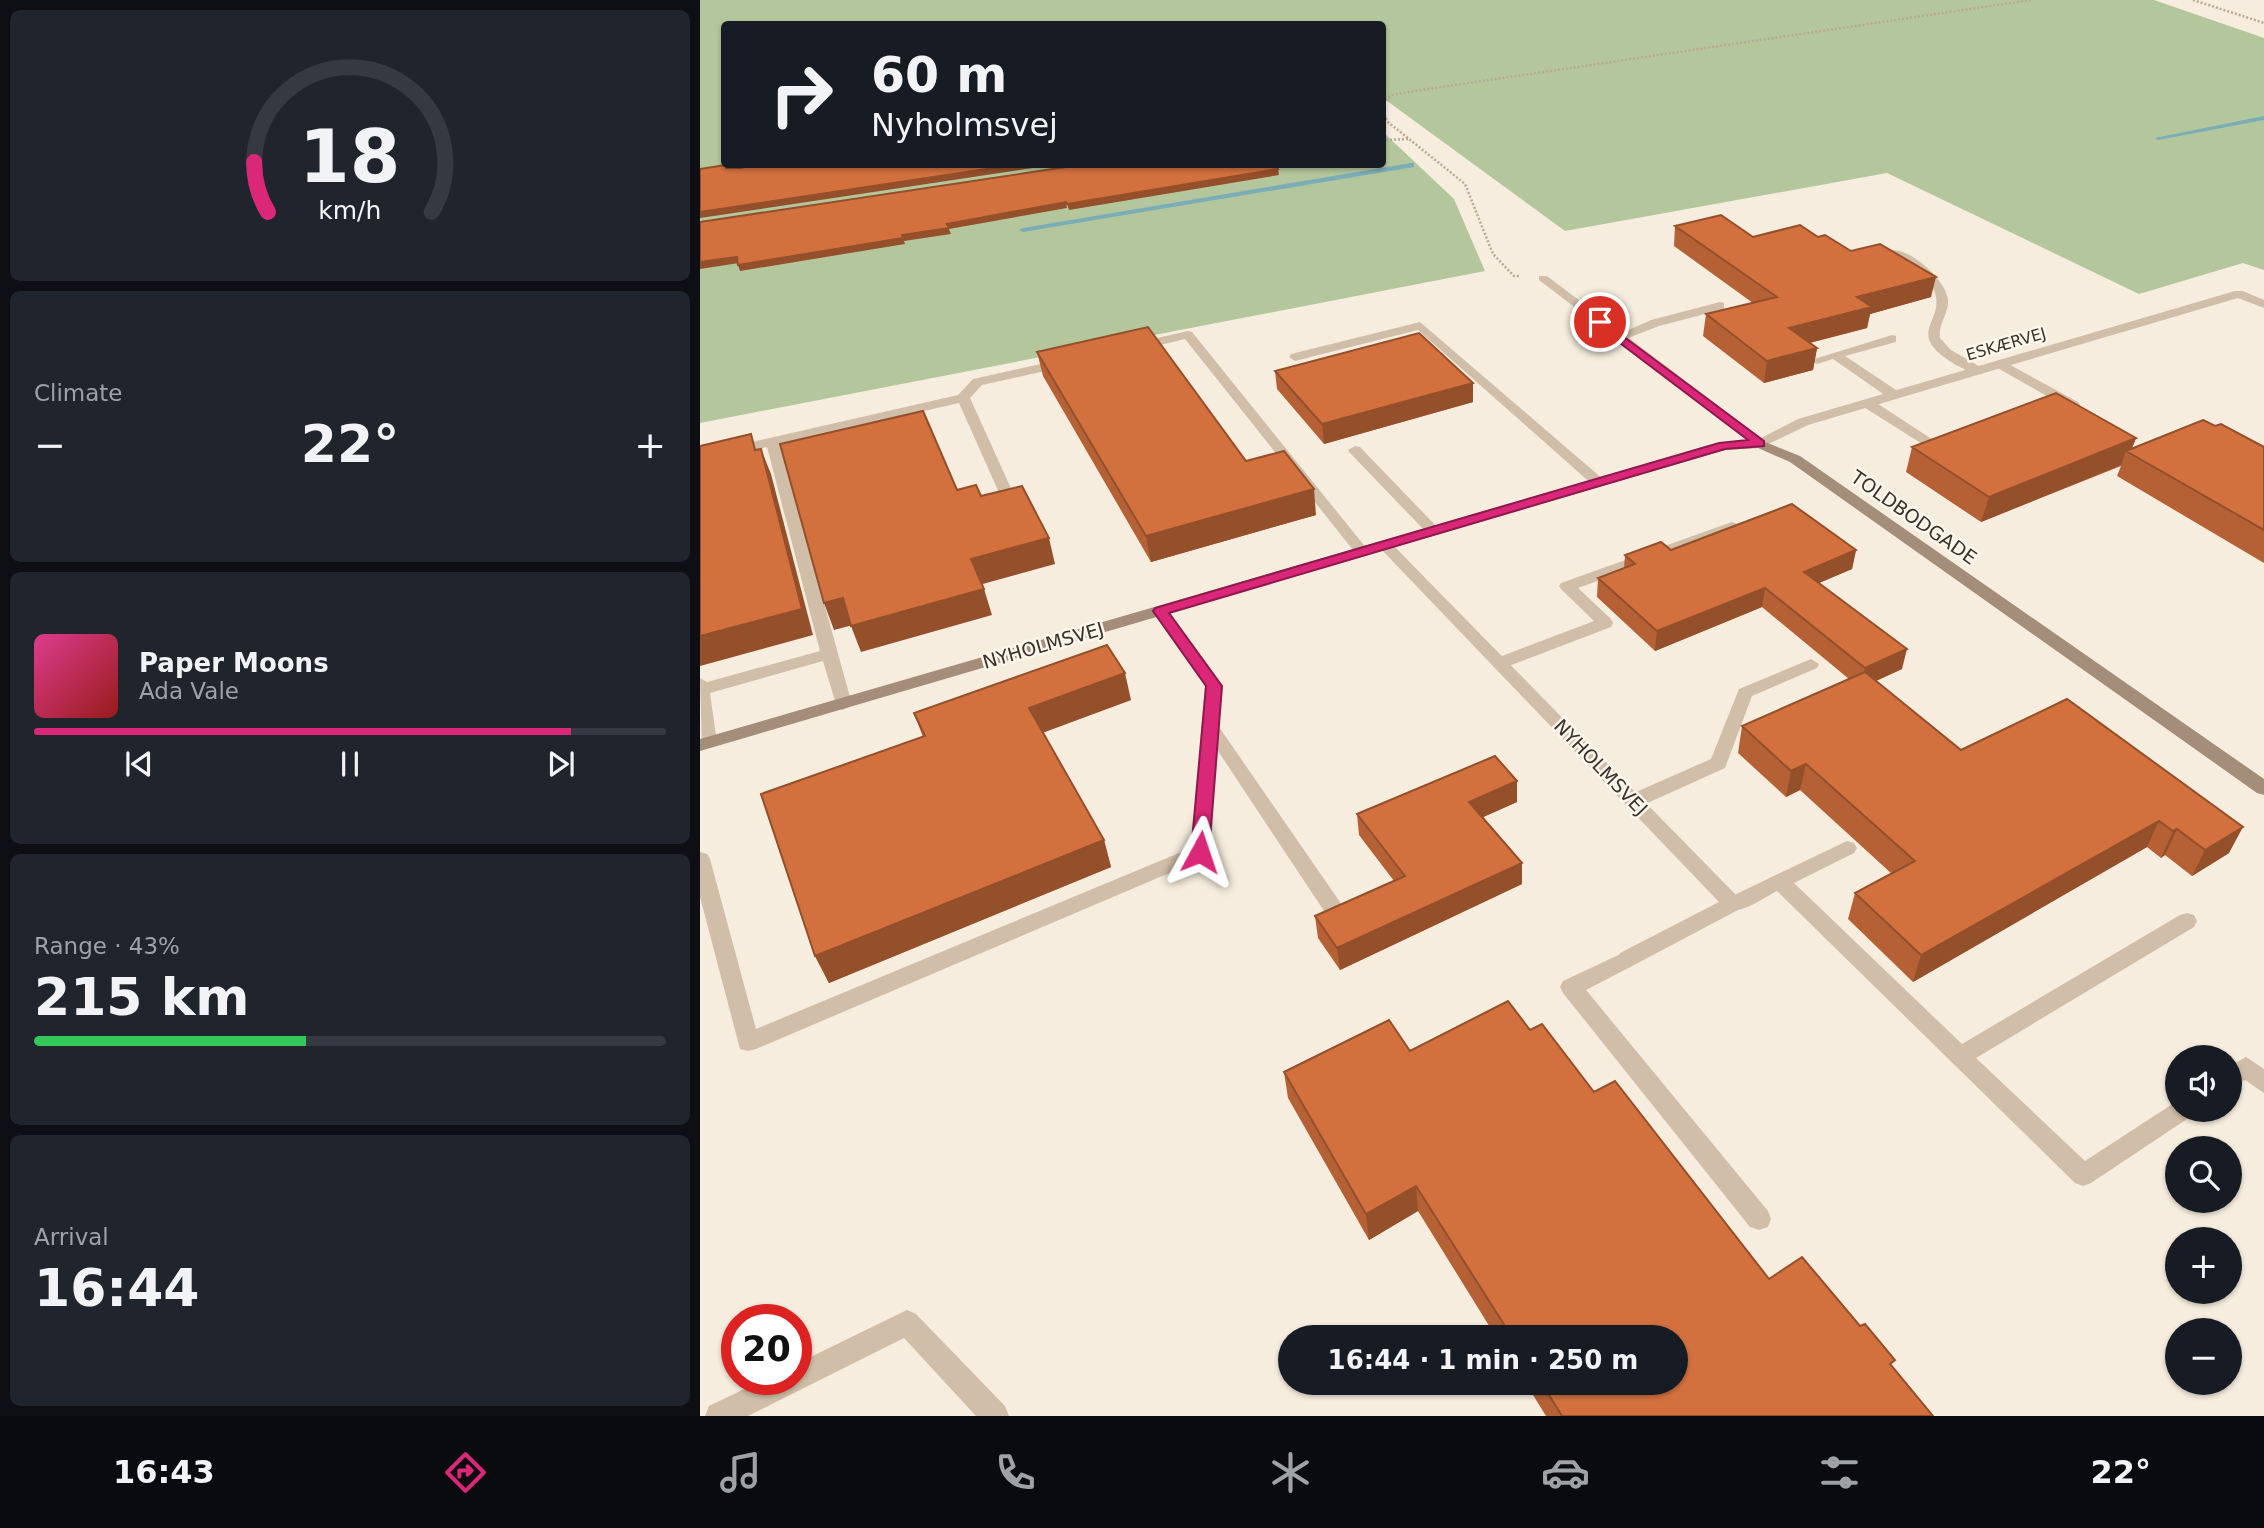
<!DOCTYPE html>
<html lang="en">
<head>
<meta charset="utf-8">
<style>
  :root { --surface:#171b24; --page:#20242c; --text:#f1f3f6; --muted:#9ea1a6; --line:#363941; --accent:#db2777 }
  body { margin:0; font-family:"DejaVu Sans",sans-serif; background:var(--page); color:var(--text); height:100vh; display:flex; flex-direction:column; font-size:26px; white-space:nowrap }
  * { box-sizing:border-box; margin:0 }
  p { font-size:23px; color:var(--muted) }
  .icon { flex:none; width:38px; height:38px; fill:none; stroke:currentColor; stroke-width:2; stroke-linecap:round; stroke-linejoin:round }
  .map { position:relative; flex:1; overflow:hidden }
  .drawer { display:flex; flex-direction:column; gap:10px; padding:10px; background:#0d0f14; width:700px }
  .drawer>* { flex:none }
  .top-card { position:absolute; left:21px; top:21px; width:665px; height:147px; border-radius:7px; box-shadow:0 2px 5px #0004; background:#171b24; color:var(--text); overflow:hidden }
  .buttons { position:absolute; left:1465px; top:1045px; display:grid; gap:14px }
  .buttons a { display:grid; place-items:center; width:77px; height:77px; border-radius:50%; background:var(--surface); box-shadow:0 2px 5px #0004; font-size:35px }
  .speed { position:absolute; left:21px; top:1304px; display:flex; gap:14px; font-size:35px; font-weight:700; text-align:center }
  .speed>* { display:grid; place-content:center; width:91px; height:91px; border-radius:50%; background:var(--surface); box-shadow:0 2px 5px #0004; line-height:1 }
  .speed .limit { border:10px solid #d22; background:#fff; color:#111 }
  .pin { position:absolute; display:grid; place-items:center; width:60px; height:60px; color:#fff; margin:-30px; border:4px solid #fff; border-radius:50%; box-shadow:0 2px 7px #0007 }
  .me { position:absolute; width:77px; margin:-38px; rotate:5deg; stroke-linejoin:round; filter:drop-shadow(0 0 5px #0008) }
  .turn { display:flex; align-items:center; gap:24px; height:147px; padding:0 35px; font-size:32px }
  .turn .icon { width:91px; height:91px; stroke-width:2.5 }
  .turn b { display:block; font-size:49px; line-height:60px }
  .big { font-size:52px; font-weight:800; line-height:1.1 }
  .drawer .card { flex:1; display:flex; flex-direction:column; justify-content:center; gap:10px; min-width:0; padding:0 24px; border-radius:10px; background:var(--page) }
  .drawer .dial { align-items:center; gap:0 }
  .dial svg { height:182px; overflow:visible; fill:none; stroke:var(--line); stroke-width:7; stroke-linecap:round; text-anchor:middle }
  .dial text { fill:var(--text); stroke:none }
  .song { display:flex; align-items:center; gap:21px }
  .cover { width:84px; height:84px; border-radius:10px; background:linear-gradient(135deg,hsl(330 70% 55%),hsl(0 70% 35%)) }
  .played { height:7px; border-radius:4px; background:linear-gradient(90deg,var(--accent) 85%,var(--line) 85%) }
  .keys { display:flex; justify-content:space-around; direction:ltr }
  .heat { display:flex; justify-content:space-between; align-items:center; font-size:38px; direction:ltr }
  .charge { height:10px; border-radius:5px; background:linear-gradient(90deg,#34c759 43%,var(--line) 0) }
  .trip { position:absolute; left:578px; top:1325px; width:410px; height:70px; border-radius:35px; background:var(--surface); box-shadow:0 2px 5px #0004; font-weight:800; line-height:70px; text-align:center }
  .tabs { display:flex; height:112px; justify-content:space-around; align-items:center; background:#090b0e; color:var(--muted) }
  .tabs .icon { width:49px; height:49px }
  .tabs .active { color:var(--accent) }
  .tabs b { font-size:32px; color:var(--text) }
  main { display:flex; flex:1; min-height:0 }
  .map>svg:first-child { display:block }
  .green { fill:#b4c79c }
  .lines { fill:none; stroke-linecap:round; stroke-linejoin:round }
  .stream { fill:#7aaeb6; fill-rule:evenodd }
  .path { stroke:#bca892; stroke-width:2.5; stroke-dasharray:2 2; stroke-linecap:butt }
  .lane { fill:#d0bea8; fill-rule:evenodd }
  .street { fill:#d0bea8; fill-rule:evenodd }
  .secondary { fill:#a48d79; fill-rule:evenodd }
  .wall { fill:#b56135 }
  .shaded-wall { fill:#944f2b }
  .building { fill:#d3713e; stroke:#944f2b; stroke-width:2 }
  .route { fill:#db2777; stroke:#8e194d; stroke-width:2 }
  .labels { text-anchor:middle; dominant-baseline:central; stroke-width:5; stroke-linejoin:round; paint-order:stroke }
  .far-street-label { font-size:16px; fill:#3c3129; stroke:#fcf6ec }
  .street-label { font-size:19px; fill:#3c3129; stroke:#fcf6ec }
</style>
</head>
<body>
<main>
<section class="drawer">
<div class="card dial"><svg viewBox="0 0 100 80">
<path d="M14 69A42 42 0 1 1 86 69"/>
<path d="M14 69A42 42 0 0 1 8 47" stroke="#db2777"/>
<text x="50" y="56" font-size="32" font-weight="700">18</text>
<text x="50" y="72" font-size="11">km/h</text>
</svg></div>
<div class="card"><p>Climate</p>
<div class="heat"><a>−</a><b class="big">22°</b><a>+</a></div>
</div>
<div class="card">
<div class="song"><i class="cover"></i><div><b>Paper Moons</b><p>Ada Vale</p></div></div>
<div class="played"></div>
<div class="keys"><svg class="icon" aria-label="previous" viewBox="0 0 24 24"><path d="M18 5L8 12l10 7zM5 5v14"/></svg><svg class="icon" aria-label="pause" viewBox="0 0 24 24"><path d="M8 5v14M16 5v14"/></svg><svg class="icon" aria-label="next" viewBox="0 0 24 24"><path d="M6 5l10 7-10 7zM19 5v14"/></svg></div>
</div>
<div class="card"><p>Range · 43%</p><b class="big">215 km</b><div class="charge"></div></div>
<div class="card"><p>Arrival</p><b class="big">16:44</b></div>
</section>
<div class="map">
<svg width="1564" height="1416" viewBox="0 0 1564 1416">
  <rect width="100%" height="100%" fill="#f6edde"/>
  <!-- green -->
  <path class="green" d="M0,0H1454L1564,38V270L1543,263L1439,294L1187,173L865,231L683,98L682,24H24V164L81,165L0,174Z
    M683,132L754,199L785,271L0,423V176L94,164H682Z"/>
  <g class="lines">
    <!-- stream -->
    <path class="stream" d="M1564,116V120L1458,140L1455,138Z
      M711,163H714V167L323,232L319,230L323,228Z"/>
    <!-- path -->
    <path class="path" d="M1493,0L1564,23
      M682,102L692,95L708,92L1331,0
      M682,111L688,122L765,184L793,254L814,276H820
      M682,140L709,139"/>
    <!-- lane -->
    <path class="lane" d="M1192,250C1210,248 1247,281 1248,300C1249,313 1238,324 1240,338L1251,350L1282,368V374C1272,375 1265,369 1256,365C1201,332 1247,323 1234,290C1227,274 1206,263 1192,254Z
      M1020,302L1024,303V309L959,326L923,340H915L913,337L951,320Z
      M720,322L904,480L906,483L904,486H894L718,330L595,361L589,357L591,354Z
      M488,331L492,332L667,549L670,552L667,555H657L485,339L435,351L429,347L431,344Z
      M1192,335L1196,336V342L1145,356L1199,392V398H1189L1133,359L1117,364L1111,360Z
      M363,359L368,360V366L282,385L270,398L314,495L312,498H302L300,495L259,403L80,444L152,704L143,710L137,708L123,661L10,693L17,743L14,747H2L0,678L7,682L120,651L67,447L0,462V454L258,395L273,379Z
      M1301,360L1378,402L1380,405L1378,408H1368L1296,367L1295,364Z
      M1167,399L1172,400L1247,449L1245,452H1235L1162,406L1160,403Z
      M655,446L660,447L738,528L741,531L738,534H728L650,453L648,450Z
      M1032,522L1037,524L1040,527L1037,530L878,588L911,619L913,623L911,627L806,667H794L792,663L794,659L894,621L861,589L859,586L861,583Z
      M460,606L466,607L523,686L519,727L642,905L645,911L642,917L635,919L628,917L518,751L510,852L507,857L56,1049L48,1051L40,1049L0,897V852L7,854L10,859L56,1029L491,848L505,686L452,611Z
      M1111,659L1119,664L1117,668L1052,696L1025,768L941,806H927L925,801L927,796L1011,759L1039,689Z
      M1147,841L1154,843L1157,848L1154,853L1094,883L1262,1044L1480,915L1487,913L1494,915L1497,921L1494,927L1276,1058L1385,1161L1474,1103L1477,1102V1110H1493L1490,1117L1391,1183L1383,1186L1375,1183L1077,891C1063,898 1042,915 1026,909L1023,904L1026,899Z
      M927,951L934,953L937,959L934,965L886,990L1068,1211L1071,1219L1068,1227L1059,1230L1050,1227L863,993L860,987L863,981Z
      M1546,1057L1564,1069V1093L1545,1080L1530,1088V1066Z
      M207,1310L216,1314L305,1406L309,1416H276L204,1338L48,1416H5L9,1406L65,1379H96V1364Z"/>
    <!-- street -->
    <path class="street" d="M839,276H847L1061,438L1098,419L1535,291H1543L1564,300V308L1538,298L1108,425L1060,448L839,280Z
      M685,540L690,542L1040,899L1043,904L1040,909L934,965L927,967L920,965L917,959L920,953L1019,902L680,548L677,545Z"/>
    <!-- secondary -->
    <path class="secondary" d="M1060,440L1100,456L1564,779V795L1557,793L1090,462L1058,448L1025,450L0,751V739L1019,443Z"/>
  </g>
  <!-- wall -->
  <path class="wall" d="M975,226L1053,237H1118L1231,297L1170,314L1167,328L1110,343L1117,348L1113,370L1064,383L1003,336L1006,314L1053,303L974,246Z
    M337,352L546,461L616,515L451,562L343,376Z
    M575,371L773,402L624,444L577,389Z
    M1515,426L1564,447V563L1417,476L1421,466L1281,522L1206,472L1212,447L1436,438L1432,448Z
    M971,550H1156L1152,569L1119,583L1202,669L1176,681L1261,750L1367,699L1529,853L1492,876L1465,855L1461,858L1447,847L1213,982L1148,919L1155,893L1192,874L1100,790L1086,797L1038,753L1042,726L1149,679L1062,607L955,651L897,597L898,578L924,569L925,555Z
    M431,700L343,732L404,840L411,867L129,983L115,956L223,737L214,713Z
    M817,802L783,817L822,863V884L640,970L618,938L615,916L694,881L659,835L657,814Z
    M830,1030L894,1092L1069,1279L1193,1367L1233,1416H846L825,1382H975V1337H796L718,1211L669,1240L588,1098L584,1072Z"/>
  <!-- shaded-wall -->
  <path class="shaded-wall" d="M320,164H360L0,218V212Z
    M578,169L579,175L369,210L367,204Z
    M366,202L367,208L249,229L251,234L204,241L202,235L247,224Z
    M203,238L205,244L40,271L38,265Z
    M37,257L39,263L0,269V262Z
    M1236,277L1231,297L1170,314L1167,328L1085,349L1089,328L1157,297Z
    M1117,348L1113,370L1064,383L1067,361Z
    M773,383V402L624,444L622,424Z
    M1436,438L1430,453L1426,451L1421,465L1281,522L1289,497Z
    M61,449L71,474L113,635L0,666V636Z
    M614,489L616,515L451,562L446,536Z
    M349,538L355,564L279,585L271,559Z
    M1156,550L1152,569L1100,591L1104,572Z
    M1065,588L1062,607L955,651L957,631Z
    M284,589L292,615L161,652L151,626Z
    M143,598L153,625L134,630L124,603Z
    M1207,649L1202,669L1160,688L1165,668Z
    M425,673L431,700L337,735L329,708Z
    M1106,764L1100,790L1086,797L1091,771Z
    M817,781V802L770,823L769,802Z
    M1459,821L1447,847L1213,982L1221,955Z
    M1543,827L1529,853L1492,876L1505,850Z
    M1477,829L1465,855L1461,858L1473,831Z
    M404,840L411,867L129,983L115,956Z
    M822,863V884L640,970L637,948Z
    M716,1186L718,1211L669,1240L666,1214Z"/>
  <!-- building -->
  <path class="building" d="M60,164H320L0,212V169L26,165V168H40Z
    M386,164H574L578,169L367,204L366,202L247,224L249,228L202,235L203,238L38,265L37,257L0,262V222Z
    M1021,215L1053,237L1100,225L1118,237L1125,235L1151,251L1180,244L1236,277L1157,297L1172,307L1089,328L1117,348L1067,361L1006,314L1077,297L975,226Z
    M448,327L546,461L584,451L614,489L446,536L337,352Z
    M719,333L773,383L622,424L575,371Z
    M1356,393L1436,438L1289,497L1212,447Z
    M223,411L257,490L276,485L281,496L322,486L349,538L271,559L284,589L151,626L143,598L124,603L80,444Z
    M1503,420L1515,426L1521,424L1564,447V530L1426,451Z
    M51,434L55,450L61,449L102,609L0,636V446Z
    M1092,504L1156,550L1104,572L1207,649L1165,668L1065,588L957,631L898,578L935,564L925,555L961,542L971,550Z
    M407,645L425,673L329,708L404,840L115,956L61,794L225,736L214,713Z
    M1165,672L1261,750L1367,699L1543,827L1505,850L1477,829L1473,831L1459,821L1221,955L1155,893L1215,861L1106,764L1091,771L1042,726Z
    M795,756L817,781L769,802L822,863L637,948L615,916L705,876L657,814Z
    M808,1001L830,1030L842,1024L894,1092L915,1081L1069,1279L1102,1257L1160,1326L1165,1324L1195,1360L1190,1364L1233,1416H862L841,1382H975V1337H812L716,1186L666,1214L584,1072L689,1020L710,1051Z"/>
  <!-- route -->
  <path class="route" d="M900,319L1064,441V446L1025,449L469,613L522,686L509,852L506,857H494L491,852L506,686L453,611L455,608L1019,443L1048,440L896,325L895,322Z"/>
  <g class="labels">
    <!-- far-street labels -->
    <g class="far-street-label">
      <text transform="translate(1306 344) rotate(-16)">ESKÆRVEJ</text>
    </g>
    <!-- street labels -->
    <g class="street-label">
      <text transform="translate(1214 517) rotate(35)">TOLDBODGADE</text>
      <text transform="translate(343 645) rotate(-16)">NYHOLMSVEJ</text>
      <text transform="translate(901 767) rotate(46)">NYHOLMSVEJ</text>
    </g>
  </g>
</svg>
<div class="buttons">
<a><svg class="icon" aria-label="sound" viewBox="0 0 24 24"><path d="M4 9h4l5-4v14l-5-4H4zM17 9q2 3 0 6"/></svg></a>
<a><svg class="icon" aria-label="search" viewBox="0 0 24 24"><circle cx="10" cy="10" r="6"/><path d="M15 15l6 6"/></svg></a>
<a>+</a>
<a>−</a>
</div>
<div class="speed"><div class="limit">20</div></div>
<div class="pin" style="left:900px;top:322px;background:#d93025"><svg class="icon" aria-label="arrive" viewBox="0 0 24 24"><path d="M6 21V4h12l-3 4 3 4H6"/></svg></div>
<svg class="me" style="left:500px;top:852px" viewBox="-20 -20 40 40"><path d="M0-17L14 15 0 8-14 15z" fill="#db2777" stroke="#fff" stroke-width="4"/></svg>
<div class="trip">16:44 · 1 min · 250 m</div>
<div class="top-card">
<div class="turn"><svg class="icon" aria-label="right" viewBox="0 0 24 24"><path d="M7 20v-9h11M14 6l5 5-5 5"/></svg><div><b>60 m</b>Nyholmsvej</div></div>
</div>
</div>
</main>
<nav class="tabs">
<b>16:43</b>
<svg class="icon active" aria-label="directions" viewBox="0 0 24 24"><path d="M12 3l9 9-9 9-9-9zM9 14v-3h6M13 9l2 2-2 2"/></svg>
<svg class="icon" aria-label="music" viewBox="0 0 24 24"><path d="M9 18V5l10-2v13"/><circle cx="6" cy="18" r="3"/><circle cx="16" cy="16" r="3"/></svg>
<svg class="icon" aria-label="phone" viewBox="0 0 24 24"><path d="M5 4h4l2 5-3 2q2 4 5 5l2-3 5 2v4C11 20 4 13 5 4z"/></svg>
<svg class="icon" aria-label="climate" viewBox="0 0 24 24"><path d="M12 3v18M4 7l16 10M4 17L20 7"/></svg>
<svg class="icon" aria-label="car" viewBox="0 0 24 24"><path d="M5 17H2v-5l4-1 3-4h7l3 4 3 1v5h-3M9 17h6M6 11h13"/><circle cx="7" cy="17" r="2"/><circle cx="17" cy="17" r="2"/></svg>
<svg class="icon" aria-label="filters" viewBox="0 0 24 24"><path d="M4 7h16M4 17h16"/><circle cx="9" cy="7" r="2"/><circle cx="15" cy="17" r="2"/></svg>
<b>22°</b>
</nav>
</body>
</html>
